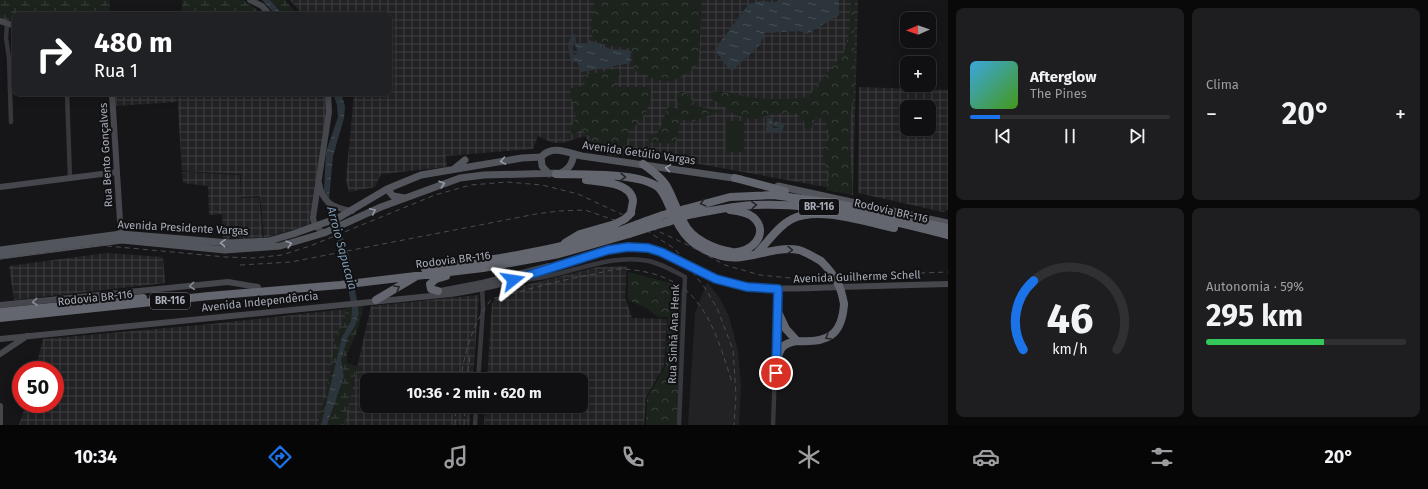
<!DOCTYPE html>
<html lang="pt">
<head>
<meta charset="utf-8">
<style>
  :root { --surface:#101012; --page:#1e1e20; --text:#f1f3f6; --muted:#9c9d9f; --line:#303032; --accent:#1a73e8 }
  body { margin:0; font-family:"Fira Sans",sans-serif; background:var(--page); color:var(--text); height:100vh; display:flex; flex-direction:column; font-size:15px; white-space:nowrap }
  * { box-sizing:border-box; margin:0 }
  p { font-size:13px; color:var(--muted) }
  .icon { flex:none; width:22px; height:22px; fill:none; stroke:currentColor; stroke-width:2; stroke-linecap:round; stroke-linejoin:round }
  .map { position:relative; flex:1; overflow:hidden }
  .drawer { display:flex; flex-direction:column; gap:8px; padding:8px; background:#09090a; width:480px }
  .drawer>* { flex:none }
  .hud { position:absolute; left:12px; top:12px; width:380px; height:84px; border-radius:8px; box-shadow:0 2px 10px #0003,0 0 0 1px var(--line); background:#202124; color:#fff; overflow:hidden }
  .needle { width:26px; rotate:268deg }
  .controls { position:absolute; left:900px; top:12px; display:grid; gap:8px }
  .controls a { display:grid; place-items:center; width:36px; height:36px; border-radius:8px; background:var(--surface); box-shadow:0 2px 10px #0003,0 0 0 1px var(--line); font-size:20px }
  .speed { position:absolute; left:12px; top:361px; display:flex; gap:8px; font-size:20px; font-weight:700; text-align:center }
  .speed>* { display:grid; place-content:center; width:52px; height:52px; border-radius:50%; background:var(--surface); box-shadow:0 2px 10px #0003,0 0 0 1px var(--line); line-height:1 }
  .speed .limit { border:6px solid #d22; background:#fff; color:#111 }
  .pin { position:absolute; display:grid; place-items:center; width:34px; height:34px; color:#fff; margin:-17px; border:2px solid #fff; border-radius:50%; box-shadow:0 1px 4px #0007 }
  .me { position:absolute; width:44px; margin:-22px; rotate:75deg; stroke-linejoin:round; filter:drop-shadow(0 0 3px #0008) }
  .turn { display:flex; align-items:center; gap:14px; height:84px; padding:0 16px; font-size:18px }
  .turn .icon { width:52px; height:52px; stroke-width:2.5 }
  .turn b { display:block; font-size:28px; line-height:34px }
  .big { font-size:30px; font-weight:700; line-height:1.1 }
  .drawer .tile { flex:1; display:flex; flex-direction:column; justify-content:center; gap:6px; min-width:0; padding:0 14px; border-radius:8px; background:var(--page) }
  .drawer .dial { align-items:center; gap:0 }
  .dial svg { height:104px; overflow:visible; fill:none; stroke:var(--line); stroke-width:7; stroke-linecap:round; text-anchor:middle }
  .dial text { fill:var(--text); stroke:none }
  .song { display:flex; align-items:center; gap:12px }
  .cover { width:48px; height:48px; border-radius:6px; background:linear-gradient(135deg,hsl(200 70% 55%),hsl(100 70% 35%)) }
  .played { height:4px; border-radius:2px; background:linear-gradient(90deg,var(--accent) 15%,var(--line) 15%) }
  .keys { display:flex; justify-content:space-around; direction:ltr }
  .heat { display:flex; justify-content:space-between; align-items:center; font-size:22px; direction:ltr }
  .charge { height:6px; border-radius:3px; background:linear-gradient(90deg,#34c759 59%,var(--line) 0) }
  .drawer .tiles { flex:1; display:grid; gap:8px; grid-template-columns:repeat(2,1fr) }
  .trip { position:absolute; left:360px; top:373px; width:228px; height:40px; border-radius:8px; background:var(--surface); box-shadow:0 2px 10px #0003,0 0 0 1px var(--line); font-weight:700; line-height:40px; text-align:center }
  .tabs { display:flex; height:64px; justify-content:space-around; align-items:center; background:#060607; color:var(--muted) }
  .tabs .icon { width:28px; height:28px }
  .tabs .on { color:var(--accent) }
  .tabs b { font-size:18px; color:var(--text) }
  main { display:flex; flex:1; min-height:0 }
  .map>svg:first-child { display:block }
  .built { fill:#222225 }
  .industrial { fill:url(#industrial-grid); fill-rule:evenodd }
  .forest { fill:url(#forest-crowns) }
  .wetland { fill:url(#wetland-marsh) }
  .green { fill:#1c231d }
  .water { fill:url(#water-ripples); fill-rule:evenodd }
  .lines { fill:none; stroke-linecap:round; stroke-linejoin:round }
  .street { stroke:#37383d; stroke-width:4.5 }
  .secondary { stroke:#45474d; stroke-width:6 }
  .primary { stroke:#53555c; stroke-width:7 }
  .highway { stroke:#63666e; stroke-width:8 }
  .rail { stroke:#4a4c52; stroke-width:1; stroke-dasharray:5 4; stroke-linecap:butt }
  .secondary-bridge { stroke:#45474d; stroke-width:6 }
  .highway-bridge { stroke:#63666e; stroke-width:8 }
  .oneway { stroke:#979ba6 }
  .oneway2 { stroke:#26262a }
  .oneway3 { stroke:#858993 }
  .route-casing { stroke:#114b97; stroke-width:10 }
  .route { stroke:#1a73e8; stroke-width:7 }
  .labels { text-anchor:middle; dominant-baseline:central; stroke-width:4; stroke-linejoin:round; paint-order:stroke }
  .shield { fill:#111113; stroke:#7b7e86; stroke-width:1 }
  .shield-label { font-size:10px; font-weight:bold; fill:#a8adb8 }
  .street-label { font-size:11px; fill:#a8adb8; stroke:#111113 }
  .water-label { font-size:12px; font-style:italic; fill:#7f9bb3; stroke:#111113 }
</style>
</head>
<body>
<main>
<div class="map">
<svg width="948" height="425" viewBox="0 0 948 425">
  <defs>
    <pattern id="industrial-grid" width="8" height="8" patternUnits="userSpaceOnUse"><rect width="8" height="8" fill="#222225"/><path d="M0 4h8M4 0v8" fill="none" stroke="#3f3f43"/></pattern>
    <pattern id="forest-crowns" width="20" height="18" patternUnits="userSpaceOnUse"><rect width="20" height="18" fill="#1c231d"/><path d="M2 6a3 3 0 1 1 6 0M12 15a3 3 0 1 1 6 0" fill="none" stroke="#3a403c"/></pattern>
    <pattern id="wetland-marsh" width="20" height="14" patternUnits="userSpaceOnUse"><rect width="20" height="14" fill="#1c231d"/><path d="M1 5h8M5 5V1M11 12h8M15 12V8" fill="none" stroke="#3a403c"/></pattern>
    <pattern id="water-ripples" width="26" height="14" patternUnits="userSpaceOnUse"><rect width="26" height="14" fill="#2c353c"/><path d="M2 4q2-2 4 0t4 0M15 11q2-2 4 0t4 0" fill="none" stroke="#485056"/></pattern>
  </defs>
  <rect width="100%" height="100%" fill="#161618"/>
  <!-- built -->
  <path class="built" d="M707,282L719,297L729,316L738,351L741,387L739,425H688L695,313Z"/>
  <!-- industrial -->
  <path class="industrial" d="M290,0H858L853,192L589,144L585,136L562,143H553L538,136L533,149L446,156L447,167L381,174L375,187L349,192L346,180L354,93H389V15H303Z
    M859,87L948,90V210L943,212L858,193ZM907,107H929V129H907Z
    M115,93H176L177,102L116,106Z
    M177,93H326V113L310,225L264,238L260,196L241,197V174L182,171Z
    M182,172L240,175L241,198L259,197L263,238L223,241L222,214L209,215L208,186L183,183Z
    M106,253L163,257L165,283L14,300L9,266Z
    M627,266L625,297L632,318L667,319L664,366L646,397L644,425H484L485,406H581V380H487L492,303L505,290L598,267Z
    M479,295L473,380H367V406H471L470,425H344L371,306Z
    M346,309L345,318L335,340L331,370L318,425H19L26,404H55V370H35L43,339L211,324Z"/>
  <!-- forest -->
  <path class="forest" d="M586,0H702L699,61L692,70L671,82L657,80L636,72L632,63L633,54L629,48C592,44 585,43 595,5L591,1Z
    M851,0H855L854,91L851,113L850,146L853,195L826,190C827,184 830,177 828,171C822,154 820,154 829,138L826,122L822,118L815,119L811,129H805L804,121L796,113L773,114L753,120L733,114L727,109L712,100L710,92C724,90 728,92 740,95C761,100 788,100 808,97L844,52L849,33Z
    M619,68L620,75L615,80L616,87H650C654,104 643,121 629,131C629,141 624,146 624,156H607L606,145L587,150L583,149L591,138L582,130L572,135L570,128L576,118L571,97V88L584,86L586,78L582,76Z
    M679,92H685L697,106L720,111L694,121L681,120L675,144L649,142L648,134H657C663,125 663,115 669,106L678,109L677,98Z
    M628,272L674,284L683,291L677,425H646L647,398L665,367L668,317H658L646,308L628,300Z"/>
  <!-- wetland -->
  <path class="wetland" d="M0,0H110V15H15V24L0,19Z
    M182,0H243L264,15H182Z
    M270,0H285L298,15H283Z
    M364,305L357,332L347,354V363L357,366L344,425H327L344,376L341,360L348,337L355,326L359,313L358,306Z
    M346,307H352L351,321L342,337L321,425H318L331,370L335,340L345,318Z"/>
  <!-- green -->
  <path class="green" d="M726,121H744V152H726Z"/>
  <!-- water -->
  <path class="water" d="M262,0H270L283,15H276Z
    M778,0H839V15L807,34L799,31L765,33L759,46L733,70H730L716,52L715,49L749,4L759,1L776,2Z
    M572,34H575L576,43L589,44V40L610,49L627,50L631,52L630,63L581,72L577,62H571L568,44ZM574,42L578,52L575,55C571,53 570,47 571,43Z
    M333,93H341L345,106L344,118L333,156L329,199L349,255L359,313L355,326L348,337L341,360L344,376L327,425H321L342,337L351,321L352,307L339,248L326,208L324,190L326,152L338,117L337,105Z
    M767,118H773L772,128H778V127L774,126L775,121L783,123L784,126L782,131L779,133L766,132Z"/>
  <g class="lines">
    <!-- street -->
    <path class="street" d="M7,24L6,38L9,58L11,122
      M67,93L70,178
      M522,280C564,278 607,252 649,261C662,264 674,271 685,277L679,425
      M478,380L483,308L482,286
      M475,425L476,406
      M773,425L778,289"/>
    <!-- secondary -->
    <path class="secondary" d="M250,0L262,6L270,15
      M0,21L15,26
      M112,93L121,237
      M319,183C322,203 334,208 352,211
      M0,187L117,172
      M324,233L315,226L313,218L329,112L328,93
      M558,264C587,258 618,241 649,248C661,251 672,258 683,263
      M701,273C749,293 789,289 839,287C875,286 912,285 948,284
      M435,292L482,283L549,266
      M0,305L228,282L258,287
      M0,339L451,294C489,288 526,279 561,264
      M0,354L27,336
      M0,406V425"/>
    <!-- primary -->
    <path class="primary" d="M541,157L542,166L549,174
      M454,169L465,160
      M778,186L948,223
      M387,189L393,196L405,198
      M0,250L121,234L230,243L269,241L293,234L338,218L387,189L421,175L522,158L541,157C552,144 569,153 582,156L740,179
      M0,256L122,240L225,250L280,246L324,233L381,207L460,178L484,175L561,173C570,168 572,164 574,154"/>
    <!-- highway -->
    <path class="highway" d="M643,164C651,170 660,176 666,185C673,197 677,211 684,223C692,240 715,249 732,252C751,254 771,233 753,217C747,212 737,211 730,210
      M556,174C581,175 639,172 658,187C664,193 667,201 670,208C682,235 691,247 721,256C746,263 772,245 799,250C806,252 814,257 821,261
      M735,178L785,191
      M586,180C601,182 630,182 633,200C633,204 631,209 631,213
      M685,209L730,197L773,195L834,203L948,228
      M688,215C710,211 732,206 755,205C821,202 885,219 948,235
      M646,221L663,215
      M654,226L668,222
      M565,243L580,234L615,224
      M757,253C768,242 778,226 792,219C819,206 865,222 894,228
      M425,269C492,260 557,250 622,230
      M438,291L431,289L430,284L436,279L446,276
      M376,300L415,277
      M0,312L143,298
      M778,312L786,329L797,341C827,343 842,336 844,304
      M0,318L209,296L340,285L483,268L559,254L629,234
      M777,360C780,347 784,343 797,341"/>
    <!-- rail -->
    <path class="rail" d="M0,259L97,245L226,257L254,258L282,255L310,246L435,195L471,185L507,182L542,185L578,194L690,246L725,265L760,275L790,278L948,272
      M240,265L291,262L536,214L559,211L585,210L649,232L675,249L705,288L717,308L733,350L736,395L734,425
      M461,380C463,355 475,317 492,299C526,290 560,280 595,274C603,272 613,269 622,269C649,270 680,279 697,302C715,324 723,355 732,382
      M467,380L470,355
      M455,425L456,406
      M464,425L465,406"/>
    <!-- secondary-bridge -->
    <path class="secondary-bridge" d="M683,263L701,273"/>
    <!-- highway-bridge -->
    <path class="highway-bridge" d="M663,215L685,209
      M668,222L688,215
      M615,224L625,219L631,213
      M622,230L646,221
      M629,234L654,226
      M821,261C834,274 841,285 844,304"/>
  </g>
  <!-- one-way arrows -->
  <defs><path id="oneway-chevron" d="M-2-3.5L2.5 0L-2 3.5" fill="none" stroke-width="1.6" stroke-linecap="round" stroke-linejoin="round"/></defs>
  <g class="oneway">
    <use href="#oneway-chevron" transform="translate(503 161) rotate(170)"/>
    <use href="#oneway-chevron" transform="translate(668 168) rotate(-171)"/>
    <use href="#oneway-chevron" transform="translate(442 184) rotate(-18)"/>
    <use href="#oneway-chevron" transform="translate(373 211) rotate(-25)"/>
    <use href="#oneway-chevron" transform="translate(223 243) rotate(-176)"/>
    <use href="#oneway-chevron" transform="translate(289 244) rotate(-16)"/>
  </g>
  <g class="oneway2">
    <use href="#oneway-chevron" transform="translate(623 177) rotate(3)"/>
    <use href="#oneway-chevron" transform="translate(703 203) rotate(165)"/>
    <use href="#oneway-chevron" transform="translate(754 205) rotate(-3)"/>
    <use href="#oneway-chevron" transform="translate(790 250) rotate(2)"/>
    <use href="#oneway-chevron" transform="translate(397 288) rotate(-30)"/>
    <use href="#oneway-chevron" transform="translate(828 337) rotate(150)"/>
  </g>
  <g class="oneway3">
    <use href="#oneway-chevron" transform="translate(192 286) rotate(174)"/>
    <use href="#oneway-chevron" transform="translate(35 302) rotate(174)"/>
  </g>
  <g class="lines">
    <defs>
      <path id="route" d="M513,280L608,250L628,247L648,248L661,252L716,279L747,287L778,289L776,373"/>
    </defs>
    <!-- route casing -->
    <use href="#route" class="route-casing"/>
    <!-- route -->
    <use href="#route" class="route"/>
  </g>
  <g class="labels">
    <!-- shield labels -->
    <g class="shield">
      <rect x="799" y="199" width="40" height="16" rx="3"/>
      <rect x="150" y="293" width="40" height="16" rx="3"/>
    </g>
    <g class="shield-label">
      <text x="819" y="207">BR-116</text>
      <text x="170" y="301">BR-116</text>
    </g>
    <!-- street labels -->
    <g class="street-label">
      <text transform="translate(639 153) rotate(8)">Avenida Getúlio Vargas</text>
      <text transform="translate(106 155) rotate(-93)">Rua Bento Gonçalves</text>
      <text transform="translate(891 211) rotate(13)">Rodovia BR-116</text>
      <text transform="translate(183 228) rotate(3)">Avenida Presidente Vargas</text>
      <text transform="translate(453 260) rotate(-7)">Rodovia BR-116</text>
      <text transform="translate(857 277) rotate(-2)">Avenida Guilherme Schell</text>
      <text transform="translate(95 298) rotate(-6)">Rodovia BR-116</text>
      <text transform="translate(260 302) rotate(-6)">Avenida Independência</text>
      <text transform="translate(674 334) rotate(-88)">Rua Sinhá Ana Henk</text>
    </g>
    <!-- water labels -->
    <g class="water-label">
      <text transform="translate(342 248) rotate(75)">Arroio Sapucaia</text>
    </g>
  </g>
</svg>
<div class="controls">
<a><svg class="needle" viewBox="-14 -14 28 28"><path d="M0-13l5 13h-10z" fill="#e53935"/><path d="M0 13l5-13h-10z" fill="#9c9d9f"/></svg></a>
<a>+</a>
<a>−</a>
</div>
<div class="speed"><div class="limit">50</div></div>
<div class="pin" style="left:776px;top:373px;background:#d93025"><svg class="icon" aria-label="arrive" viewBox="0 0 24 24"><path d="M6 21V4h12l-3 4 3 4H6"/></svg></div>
<svg class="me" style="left:513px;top:280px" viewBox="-20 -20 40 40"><path d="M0-17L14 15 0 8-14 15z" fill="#1a73e8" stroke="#fff" stroke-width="4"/></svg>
<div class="trip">10:36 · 2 min · 620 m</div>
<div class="hud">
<div class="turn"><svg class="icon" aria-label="right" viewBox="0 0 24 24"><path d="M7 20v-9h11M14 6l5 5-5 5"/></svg><div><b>480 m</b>Rua 1</div></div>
</div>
</div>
<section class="drawer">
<div class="tiles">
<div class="tile">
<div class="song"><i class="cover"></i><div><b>Afterglow</b><p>The Pines</p></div></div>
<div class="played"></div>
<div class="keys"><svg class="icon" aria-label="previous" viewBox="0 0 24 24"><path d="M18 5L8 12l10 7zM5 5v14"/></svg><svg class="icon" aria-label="pause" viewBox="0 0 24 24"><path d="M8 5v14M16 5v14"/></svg><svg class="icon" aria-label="next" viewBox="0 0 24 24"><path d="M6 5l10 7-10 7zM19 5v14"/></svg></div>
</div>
<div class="tile"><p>Clima</p>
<div class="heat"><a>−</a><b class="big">20°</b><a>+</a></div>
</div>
<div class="tile dial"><svg viewBox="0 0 100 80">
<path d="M14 69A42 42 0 1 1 86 69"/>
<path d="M14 69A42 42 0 0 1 22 16" stroke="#1a73e8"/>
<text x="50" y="56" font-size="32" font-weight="700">46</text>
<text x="50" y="72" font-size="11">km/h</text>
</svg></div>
<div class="tile"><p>Autonomia · 59%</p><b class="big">295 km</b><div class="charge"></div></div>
</div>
</section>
</main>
<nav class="tabs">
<b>10:34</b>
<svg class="icon on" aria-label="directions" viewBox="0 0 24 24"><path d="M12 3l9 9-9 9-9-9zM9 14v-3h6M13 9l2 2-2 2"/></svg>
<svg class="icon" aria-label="music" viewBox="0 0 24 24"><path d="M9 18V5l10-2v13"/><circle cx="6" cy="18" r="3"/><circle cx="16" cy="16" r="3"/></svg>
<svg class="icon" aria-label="phone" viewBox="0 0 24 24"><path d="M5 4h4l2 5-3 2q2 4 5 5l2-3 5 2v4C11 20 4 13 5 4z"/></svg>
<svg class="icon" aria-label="climate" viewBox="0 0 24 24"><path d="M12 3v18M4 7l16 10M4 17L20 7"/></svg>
<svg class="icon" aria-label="car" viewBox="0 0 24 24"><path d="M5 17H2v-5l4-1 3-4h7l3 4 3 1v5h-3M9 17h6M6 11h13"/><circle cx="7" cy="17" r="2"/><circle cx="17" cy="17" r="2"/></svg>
<svg class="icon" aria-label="filters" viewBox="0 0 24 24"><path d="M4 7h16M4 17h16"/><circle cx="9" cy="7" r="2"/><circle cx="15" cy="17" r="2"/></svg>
<b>20°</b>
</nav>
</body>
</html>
